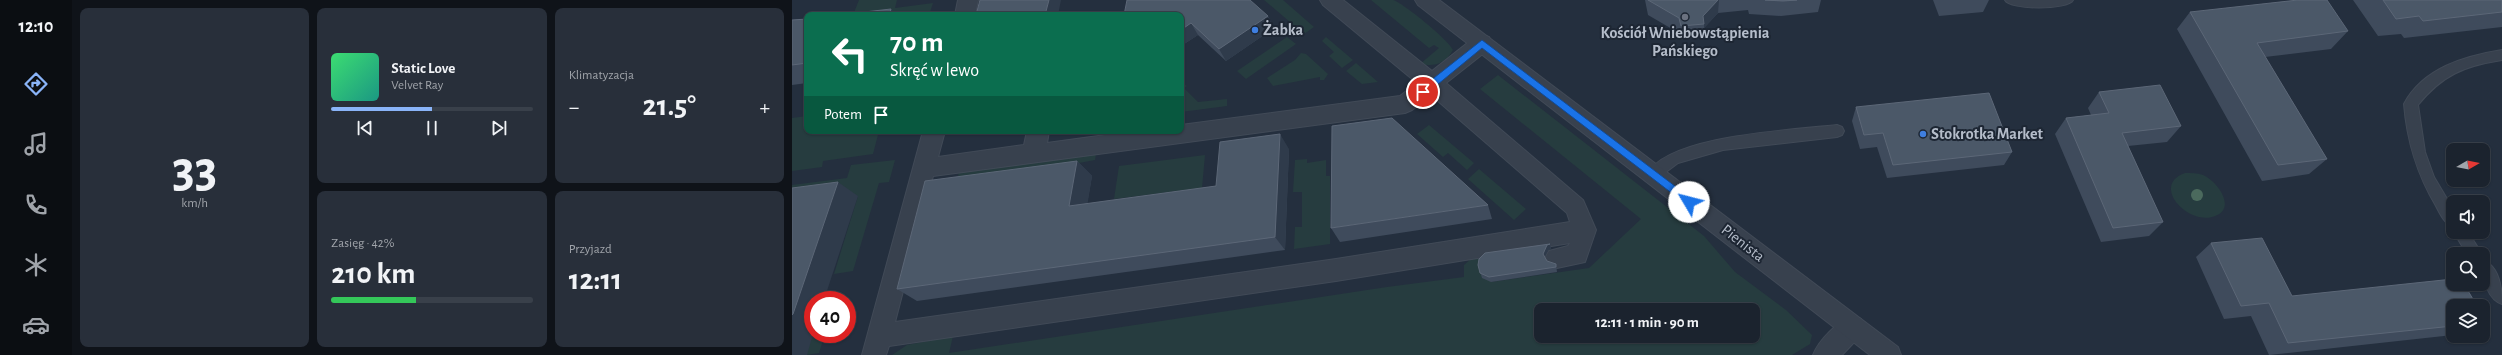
<!DOCTYPE html>
<html lang="pl">
<head>
<meta charset="utf-8">
<style>
  :root { --surface:#1b232e; --page:#282f3a; --text:#f1f3f6; --muted:#a0a4aa; --line:#39404a; --accent:#8ab4f8 }
  body { margin:0; font-family:"Alegreya Sans",sans-serif; background:var(--page); color:var(--text); height:100vh; display:flex; flex-direction:column; font-size:15px; white-space:nowrap }
  * { box-sizing:border-box; margin:0 }
  p { font-size:13px; color:var(--muted) }
  .icon { flex:none; width:22px; height:22px; fill:none; stroke:currentColor; stroke-width:2; stroke-linecap:round; stroke-linejoin:round }
  .map { position:relative; flex:1; overflow:hidden }
  .details { display:flex; flex-direction:column; gap:8px; padding:8px; background:#0f1319; width:720px }
  .details>* { flex:none }
  .top-card { position:absolute; left:12px; top:12px; width:380px; height:122px; border-radius:8px; box-shadow:0 1px 3px #0004,0 0 0 1px var(--line); background:#0b6e4f; color:#fff; overflow:hidden }
  .needle { width:26px; rotate:81deg }
  .tools { position:absolute; left:1654px; top:143px; display:grid; gap:8px }
  .tools a { display:grid; place-items:center; width:44px; height:44px; border-radius:8px; background:var(--surface); box-shadow:0 1px 3px #0004,0 0 0 1px var(--line); font-size:20px }
  .speed { position:absolute; left:12px; top:291px; display:flex; gap:8px; font-size:20px; font-weight:700; text-align:center }
  .speed>* { display:grid; place-content:center; width:52px; height:52px; border-radius:50%; background:var(--surface); box-shadow:0 1px 3px #0004,0 0 0 1px var(--line); line-height:1 }
  .speed .limit { border:6px solid #d22; background:#fff; color:#111 }
  .pin { position:absolute; display:grid; place-items:center; width:34px; height:34px; color:#fff; margin:-17px; border:2px solid #fff; border-radius:50%; box-shadow:0 1px 4px #0007 }
  .me { position:absolute; width:44px; margin:-22px; rotate:307deg; stroke-linejoin:round; filter:drop-shadow(0 0 3px #0008) }
  .turn { display:flex; align-items:center; gap:14px; height:84px; padding:0 20px; font-size:18px }
  .turn .icon { width:52px; height:52px; stroke-width:2.5 }
  .turn b { display:block; font-size:28px; line-height:34px }
  .then { display:flex; align-items:center; height:38px; padding:0 20px; background:#0003; gap:8px; font-size:15px }
  .big { font-size:30px; font-weight:700; line-height:1.1 }
  .details .tile { flex:1; display:flex; flex-direction:column; justify-content:center; gap:6px; min-width:0; padding:0 14px; border-radius:8px; background:var(--page) }
  .details .dial { align-items:center; gap:0 }
  .dial b { font-size:52px; line-height:1 }
  .song { display:flex; align-items:center; gap:12px }
  .cover { width:48px; height:48px; border-radius:6px; background:linear-gradient(135deg,hsl(140 70% 55%),hsl(170 70% 35%)) }
  .played { height:4px; border-radius:2px; background:linear-gradient(90deg,var(--accent) 50%,var(--line) 50%) }
  .keys { display:flex; justify-content:space-around; direction:ltr }
  .heat { display:flex; justify-content:space-between; align-items:center; font-size:22px; direction:ltr }
  .charge { height:6px; border-radius:3px; background:linear-gradient(90deg,#34c759 42%,var(--line) 0) }
  .details .tiles { flex:1; display:grid; gap:8px; grid-template-columns:repeat(3,1fr) }
  .tile:first-child { grid-row:span 2 }
  .trip { position:absolute; left:742px; top:303px; width:226px; height:40px; border-radius:8px; background:var(--surface); box-shadow:0 1px 3px #0004,0 0 0 1px var(--line); font-weight:700; line-height:40px; text-align:center }
  main { display:flex; flex:1; min-height:0 }
  .menu { display:flex; flex-direction:column; width:72px; justify-content:space-around; align-items:center; background:#0b0e12; color:var(--muted) }
  .menu .icon { width:28px; height:28px }
  .menu .current { color:var(--accent) }
  .menu b { font-size:18px; color:var(--text) }
  .map>svg:first-child { display:block }
  .green { fill:#263c3f; fill-rule:evenodd }
  .lines { fill:none; stroke-linecap:round; stroke-linejoin:round }
  .service-casing { stroke:#414a57; stroke-width:2 }
  .minor-casing { stroke:#414a57; stroke-width:2 }
  .tertiary-casing { stroke:#414a57; stroke-width:2 }
  .service { fill:#38414e; fill-rule:evenodd }
  .minor { fill:#38414e; fill-rule:evenodd }
  .tertiary { fill:#38414e; fill-rule:evenodd }
  .tree { fill:#4b6a5d }
  .wall { fill:#3f4b5c }
  .shaded-wall { fill:#2f3b4b }
  .building { fill:#4b5868; stroke:#5c6777 }
  .route { fill:#1a73e8; stroke:#114b97 }
  .worship-dot { fill:#6b7280; stroke:#1d2633; stroke-width:1.5 }
  .shop-dot { fill:#3f7fe0; stroke:#1d2633; stroke-width:1.5 }
  .labels { text-anchor:middle; dominant-baseline:central; stroke-width:4; stroke-linejoin:round; paint-order:stroke }
  .poi-label { font-size:16px; font-weight:bold; fill:#b4bcc9; stroke:#1d2633; text-anchor:start }
  .street-label { font-size:16px; fill:#b4bcc9; stroke:#1d2633 }
</style>
</head>
<body>
<main>
<nav class="menu">
<b>12:10</b>
<svg class="icon current" aria-label="directions" viewBox="0 0 24 24"><path d="M12 3l9 9-9 9-9-9zM9 14v-3h6M13 9l2 2-2 2"/></svg>
<svg class="icon" aria-label="music" viewBox="0 0 24 24"><path d="M9 18V5l10-2v13"/><circle cx="6" cy="18" r="3"/><circle cx="16" cy="16" r="3"/></svg>
<svg class="icon" aria-label="phone" viewBox="0 0 24 24"><path d="M5 4h4l2 5-3 2q2 4 5 5l2-3 5 2v4C11 20 4 13 5 4z"/></svg>
<svg class="icon" aria-label="climate" viewBox="0 0 24 24"><path d="M12 3v18M4 7l16 10M4 17L20 7"/></svg>
<svg class="icon" aria-label="car" viewBox="0 0 24 24"><path d="M5 17H2v-5l4-1 3-4h7l3 4 3 1v5h-3M9 17h6M6 11h13"/><circle cx="7" cy="17" r="2"/><circle cx="17" cy="17" r="2"/></svg>
</nav>
<section class="details">
<div class="tiles">
<div class="tile dial"><b>33</b><p>km/h</p></div>
<div class="tile">
<div class="song"><i class="cover"></i><div><b>Static Love</b><p>Velvet Ray</p></div></div>
<div class="played"></div>
<div class="keys"><svg class="icon" aria-label="previous" viewBox="0 0 24 24"><path d="M18 5L8 12l10 7zM5 5v14"/></svg><svg class="icon" aria-label="pause" viewBox="0 0 24 24"><path d="M8 5v14M16 5v14"/></svg><svg class="icon" aria-label="next" viewBox="0 0 24 24"><path d="M6 5l10 7-10 7zM19 5v14"/></svg></div>
</div>
<div class="tile"><p>Klimatyzacja</p>
<div class="heat"><a>−</a><b class="big">21.5°</b><a>+</a></div>
</div>
<div class="tile"><p>Zasięg · 42%</p><b class="big">210 km</b><div class="charge"></div></div>
<div class="tile"><p>Przyjazd</p><b class="big">12:11</b></div>
</div>
</section>
<div class="map">
<svg width="1710" height="355" viewBox="0 0 1710 355">
  <rect width="100%" height="100%" fill="#242f3e"/>
  <!-- green -->
  <path class="green" d="M67,0H105L103,8L141,3L137,15H61Z
    M472,0H491L522,27L512,34Z
    M579,0C586,0 594,0 601,0C610,2 658,41 661,50C653,64 642,67 628,64L647,48L642,45L637,48Z
    M495,37L504,44L454,79L445,71Z
    M534,37L561,60L550,68L537,56L542,52L530,41Z
    M509,53L514,54L536,74L532,80H528V77L481,86L475,78L503,60Z
    M564,63L586,82L570,84L554,71Z
    M706,75L912,236L943,272L994,310L1020,335L1018,344L1000,355H100L115,345L161,336L157,353L595,287L672,277V265L680,258L697,256L699,282L797,268L849,219L688,89ZM749,310H961V336H749Z
    M389,84H392L395,86L392,88L406,102L435,99V106L389,112Z
    M15,116V131H87L81,154L31,161L30,167L0,171V118Z
    M637,125L682,163L675,170L656,153L651,157L625,134Z
    M304,154L303,160L164,186L167,172Z
    M413,155L410,188L322,199L327,166Z
    M515,159V163L534,160V176H538V244L502,249L503,227H510V192H501L503,160Z
    M103,160L97,182L87,183L61,271L42,274L66,196L0,205V185L55,178L59,165Z
    M687,169L734,209L722,220L676,179Z
    M1393,173C1399,173 1405,173 1411,175C1427,182 1446,211 1420,217C1394,224 1359,185 1393,173Z
    M0,329L21,334H33L27,353L14,355Z"/>
  <g class="lines">
    <defs>
      <path id="service" d="M1213,0H1281C1276,10 1218,10 1213,0Z
        M1710,50V60C1672,66 1650,75 1626,105L1633,152L1642,177L1661,209V227C1653,224 1648,214 1644,206C1625,174 1615,142 1612,104C1631,68 1673,56 1710,50Z
        M1045,125L1050,127L1052,131L1050,135L1045,137L931,150L886,163L862,181L857,179L855,175C874,135 1003,130 1045,125Z
        M1661,231L1676,232L1690,254H1675Z
        M1691,260C1708,267 1710,289 1710,304C1693,298 1691,276 1691,260Z"/>
      <path id="minor" d="M166,0H186L183,15H163Z
        M528,0H551L640,71L683,37L690,35L697,37L700,43L697,49L654,83L791,200L804,230L793,262L765,268L757,265L753,258L757,251L776,246L778,243L544,281L97,346L94,355H70L131,131H153L146,157L232,145L235,131H257L255,143L343,131H389V125L608,96L625,83L531,5ZM639,95L775,213L778,222L544,259L103,322L141,176L613,113L620,110Z
        M1060,316L1069,319L1072,327L1069,335L1050,355H1021C1027,340 1045,322 1060,316Z"/>
      <path id="tertiary" d="M623,0H647L1106,347L1109,355H1078L626,5Z"/>
    </defs>
    <!-- service casing -->
    <use href="#service" class="service-casing"/>
    <!-- minor casing -->
    <use href="#minor" class="minor-casing"/>
    <!-- tertiary casing -->
    <use href="#tertiary" class="tertiary-casing"/>
    <!-- service -->
    <use href="#service" class="service"/>
    <!-- minor -->
    <use href="#minor" class="minor"/>
    <!-- tertiary -->
    <use href="#tertiary" class="tertiary"/>
  </g>
  <!-- trees -->
  <circle class="tree" cx="1405" cy="195" r="6"/>
  <!-- wall -->
  <path class="wall" d="M853,0H1029L1026,12L989,16L957,14L956,10L926,13L912,28L911,38L888,40L887,33L856,15Z
    M1141,0H1197L1191,12L1147,16Z
    M1561,0H1710V27L1612,38L1609,34L1586,36Z
    M1398,12L1556,31L1539,49L1473,57L1535,159L1517,174L1470,181L1385,29Z
    M389,15L476,16L482,28L434,61L406,35L389,46Z
    M15,19V83L0,85V20Z
    M1307,92L1389,126L1375,142L1336,146L1371,222L1357,236L1309,242L1263,134L1274,118L1299,115L1296,108Z
    M1064,107L1220,152L1212,165L1095,178L1085,147L1068,149L1060,121Z
    M497,149L493,250L125,301L105,289L285,161L300,176L295,204L424,186Z
    M696,205L700,219L548,242L539,228Z
    M1419,243L1500,296L1661,306V335L1477,355L1459,316L1432,319L1404,257Z
    M758,244L759,249L756,250L753,257L755,261L764,264L765,272L699,282L690,278L686,265Z"/>
  <!-- shaded-wall -->
  <path class="shaded-wall" d="M257,0H269L266,15H253Z
    M926,0H927L926,13L912,28V24L911,16Z
    M99,9L105,15H97Z
    M476,16L482,28L434,61L427,49Z
    M399,23L406,35L389,46V30Z
    M488,134L497,149L493,250L483,237Z
    M285,161L300,176L293,220L277,206Z
    M46,182L66,196L32,300H21V334L15,355H0V315Z
    M758,244L759,249L756,250L752,259L751,254L755,245Z"/>
  <!-- building -->
  <path class="building" d="M188,0H257L253,15H184Z
    M335,0H458L476,16L427,49L399,23L389,30V15H332Z
    M856,0H926L911,16L912,24L889,26L887,18Z
    M973,0H1005L991,1Z
    M1506,0H1535L1556,31L1465,43L1535,159L1486,165L1398,12Z
    M1591,0H1710V12L1631,21L1627,16L1604,19Z
    M99,9L97,15H46Z
    M15,19V63L0,65V20Z
    M1368,85L1389,126L1330,133L1371,222L1321,228L1274,118L1317,113L1307,92Z
    M1197,93L1220,152L1101,165L1091,133L1072,135L1064,107Z
    M600,118L696,205L539,228L540,126Z
    M488,134L483,237L105,289L133,181L285,161L277,206L424,186L428,142Z
    M46,182L1,314L0,315V188Z
    M1470,238L1500,296L1661,279V284H1672L1685,306H1661V326L1496,343L1477,303L1449,306L1419,243Z
    M758,244L755,245L751,254L755,261L764,264V267L697,277L688,273L686,265L687,259L693,253Z
    M1691,316L1695,322L1691,323Z"/>
  <!-- route -->
  <path class="route" d="M690,40L900,199V204H894L690,48L634,94H628V89Z"/>
  <!-- markers -->
  <circle class="worship-dot" cx="893" cy="17" r="4"/>
  <g class="shop-dot">
    <circle cx="463" cy="30" r="4"/>
    <circle cx="1131" cy="134" r="4"/>
  </g>
  <g class="labels">
    <!-- poi labels -->
    <g class="poi-label">
      <text x="471" y="30">Żabka</text>
      <text x="893" y="33" text-anchor="middle">Kościół Wniebowstąpienia<tspan x="893" dy="18">Pańskiego</tspan></text>
      <text x="1139" y="134">Stokrotka Market</text>
    </g>
    <!-- street labels -->
    <g class="street-label">
      <text transform="translate(951 243) rotate(38)">Pienista</text>
    </g>
  </g>
</svg>
<div class="tools">
<a><svg class="needle" viewBox="-14 -14 28 28"><path d="M0-13l5 13h-10z" fill="#e53935"/><path d="M0 13l5-13h-10z" fill="#a0a4aa"/></svg></a>
<a><svg class="icon" aria-label="sound" viewBox="0 0 24 24"><path d="M4 9h4l5-4v14l-5-4H4zM17 9q2 3 0 6"/></svg></a>
<a><svg class="icon" aria-label="search" viewBox="0 0 24 24"><circle cx="10" cy="10" r="6"/><path d="M15 15l6 6"/></svg></a>
<a><svg class="icon" aria-label="layers" viewBox="0 0 24 24"><path d="M12 4l9 5-9 5-9-5zM3 14l9 5 9-5"/></svg></a>
</div>
<div class="speed"><div class="limit">40</div></div>
<div class="pin" style="left:631px;top:92px;background:#d93025"><svg class="icon" aria-label="arrive" viewBox="0 0 24 24"><path d="M6 21V4h12l-3 4 3 4H6"/></svg></div>
<svg class="me" style="left:897px;top:202px" viewBox="-20 -20 40 40"><circle r="19" fill="#fff"/><path d="M0-13L10 11 0 6-10 11z" fill="#1a73e8"/></svg>
<div class="trip">12:11 · 1 min · 90 m</div>
<div class="top-card">
<div class="turn"><svg class="icon" aria-label="left" viewBox="0 0 24 24"><path d="M17 20v-9H6M10 6l-5 5 5 5"/></svg><div><b>70 m</b>Skręć w lewo</div></div>
<div class="then">Potem<svg class="icon" aria-label="arrive" viewBox="0 0 24 24"><path d="M6 21V4h12l-3 4 3 4H6"/></svg></div>
</div>
</div>
</main>
</body>
</html>
